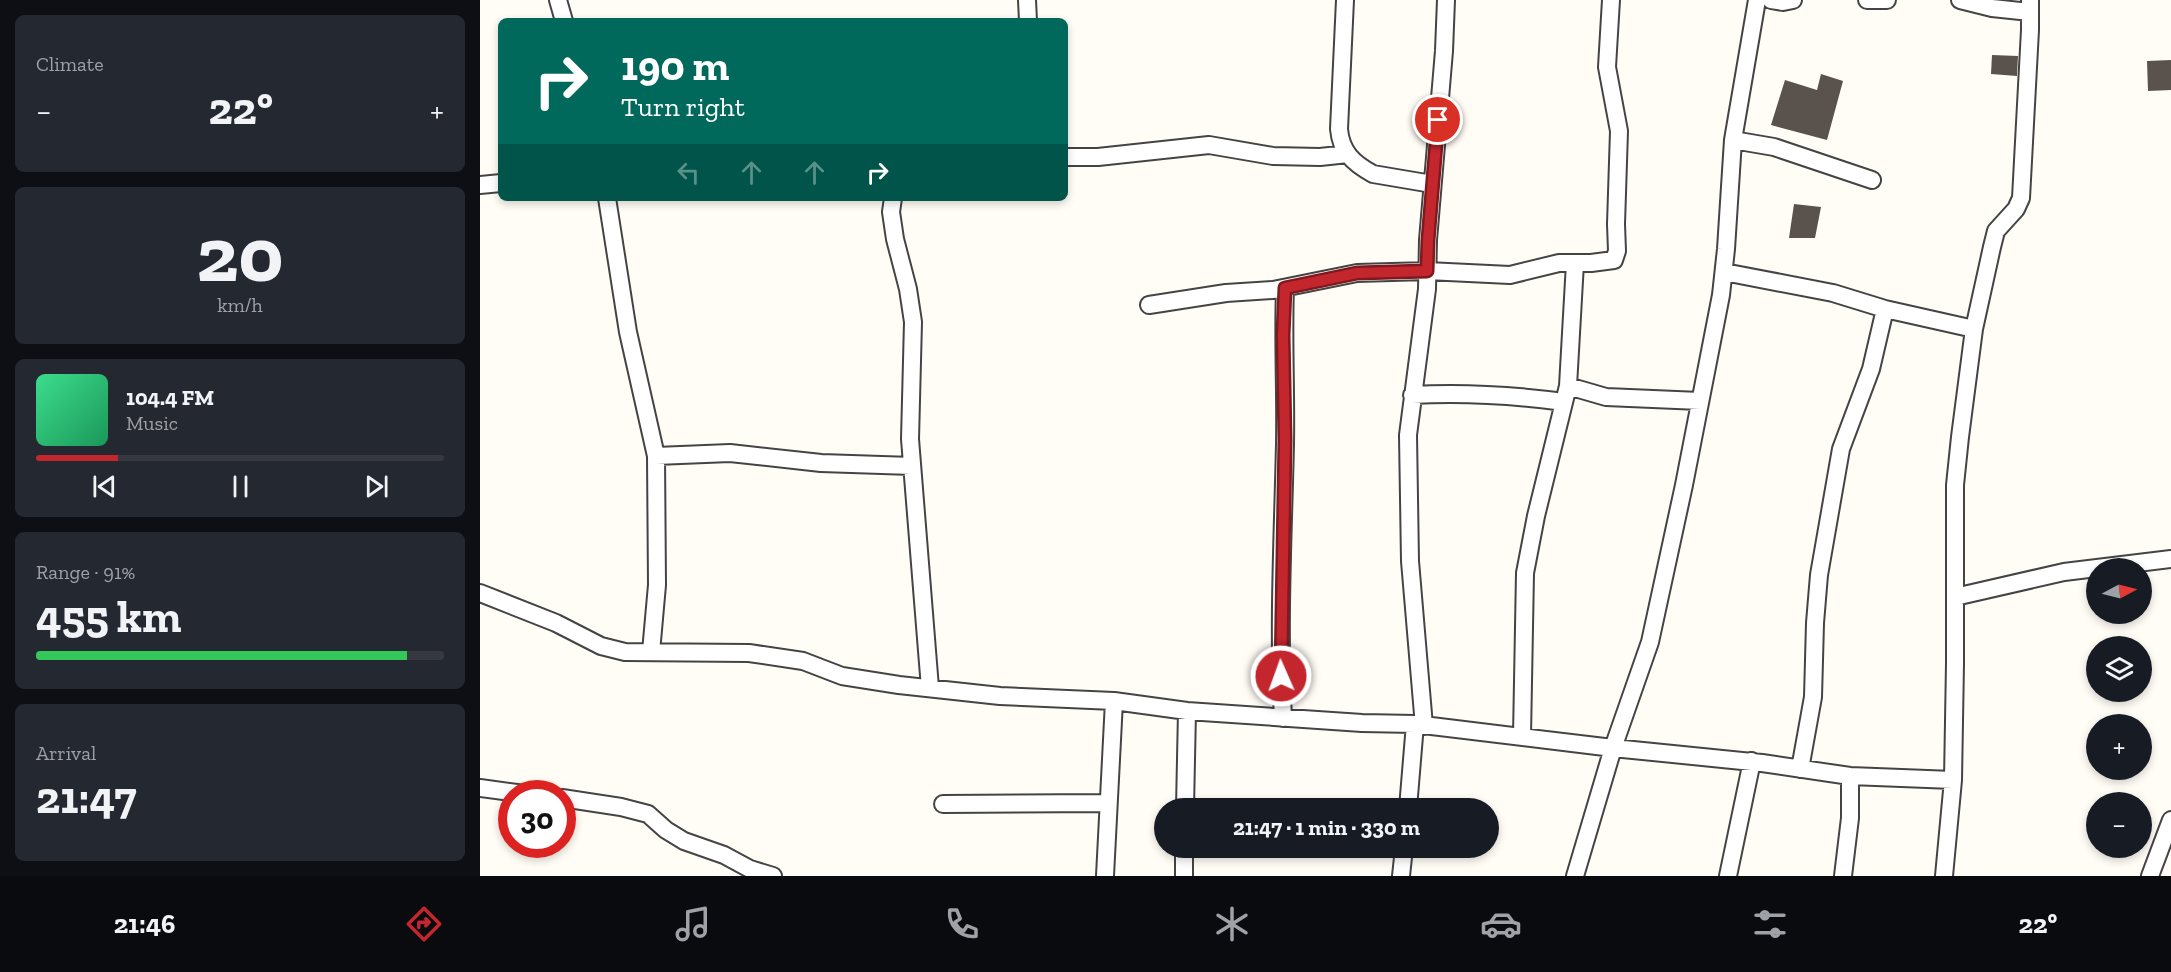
<!DOCTYPE html>
<html lang="en">
<head>
<meta charset="utf-8">
<style>
  :root { --surface:#171b24; --page:#242831; --text:#f1f3f6; --muted:#9ea1a6; --line:#363941; --accent:#c4262e }
  body { margin:0; font-family:"Zilla Slab",serif; background:var(--page); color:var(--text); height:100vh; display:flex; flex-direction:column; font-size:22px; white-space:nowrap }
  * { box-sizing:border-box; margin:0 }
  p { font-size:20px; color:var(--muted) }
  .icon { flex:none; width:33px; height:33px; fill:none; stroke:currentColor; stroke-width:2; stroke-linecap:round; stroke-linejoin:round }
  .map { position:relative; flex:1; overflow:hidden }
  .details { display:flex; flex-direction:column; gap:15px; padding:15px; background:#0d0f14; width:480px }
  .details>* { flex:none }
  .hud { position:absolute; left:18px; top:18px; width:570px; height:183px; border-radius:9px; box-shadow:0 3px 9px #0003; background:#00695c; color:#fff; overflow:hidden }
  .needle { width:39px; rotate:83deg }
  .tools { position:absolute; left:1606px; top:558px; display:grid; gap:12px }
  .tools a { display:grid; place-items:center; width:66px; height:66px; border-radius:50%; background:var(--surface); box-shadow:0 3px 9px #0003; font-size:30px }
  .speed { position:absolute; left:18px; top:780px; display:flex; gap:12px; font-size:30px; font-weight:700; text-align:center }
  .speed>* { display:grid; place-content:center; width:78px; height:78px; border-radius:50%; background:var(--surface); box-shadow:0 3px 9px #0003; line-height:1 }
  .speed .limit { border:9px solid #d22; background:#fff; color:#111 }
  .pin { position:absolute; display:grid; place-items:center; width:51px; height:51px; color:#fff; margin:-26px; border:3px solid #fff; border-radius:50%; box-shadow:0 2px 6px #0007 }
  .me { position:absolute; width:66px; margin:-33px; rotate:358deg; stroke-linejoin:round; filter:drop-shadow(0 0 4px #0008) }
  .turn { display:flex; align-items:center; gap:21px; height:126px; padding:0 24px; font-size:27px }
  .turn .icon { width:78px; height:78px; stroke-width:2.5 }
  .turn b { display:block; font-size:42px; line-height:51px }
  .lanes { display:flex; align-items:center; height:57px; padding:0 24px; background:#0003; justify-content:center; gap:30px; direction:ltr }
  .lanes .off { opacity:.35 }
  .big { font-size:45px; font-weight:700; line-height:1.1 }
  .details .card { flex:1; display:flex; flex-direction:column; justify-content:center; gap:9px; min-width:0; padding:0 21px; border-radius:9px; background:var(--page) }
  .details .dial { align-items:center; gap:0 }
  .dial b { font-size:78px; line-height:1 }
  .song { display:flex; align-items:center; gap:18px }
  .cover { width:72px; height:72px; border-radius:9px; background:linear-gradient(135deg,hsl(150 70% 55%),hsl(150 70% 35%)) }
  .played { height:6px; border-radius:3px; background:linear-gradient(90deg,var(--accent) 20%,var(--line) 20%) }
  .keys { display:flex; justify-content:space-around; direction:ltr }
  .heat { display:flex; justify-content:space-between; align-items:center; font-size:33px; direction:ltr }
  .charge { height:9px; border-radius:4px; background:linear-gradient(90deg,#34c759 91%,var(--line) 0) }
  .trip { position:absolute; left:674px; top:798px; width:345px; height:60px; border-radius:30px; background:var(--surface); box-shadow:0 3px 9px #0003; font-weight:700; line-height:60px; text-align:center }
  .tab-bar { display:flex; height:96px; justify-content:space-around; align-items:center; background:#090b0e; color:var(--muted) }
  .tab-bar .icon { width:42px; height:42px }
  .tab-bar .active { color:var(--accent) }
  .tab-bar b { font-size:27px; color:var(--text) }
  main { display:flex; flex:1; min-height:0 }
  .map>svg:first-child { display:block }
  .building { fill:#5a524d }
  .lines { fill:none; stroke-linecap:round; stroke-linejoin:round }
  .minor-casing { stroke:#444; stroke-width:20 }
  .minor { stroke:#fff; stroke-width:16 }
  .route-casing { stroke:#7f191e; stroke-width:15 }
  .route { stroke:#c4262e; stroke-width:10 }
</style>
</head>
<body>
<main>
<section class="details">
<div class="card"><p>Climate</p>
<div class="heat"><a>−</a><b class="big">22°</b><a>+</a></div>
</div>
<div class="card dial"><b>20</b><p>km/h</p></div>
<div class="card">
<div class="song"><i class="cover"></i><div><b>104.4 FM</b><p>Music</p></div></div>
<div class="played"></div>
<div class="keys"><svg class="icon" aria-label="previous" viewBox="0 0 24 24"><path d="M18 5L8 12l10 7zM5 5v14"/></svg><svg class="icon" aria-label="pause" viewBox="0 0 24 24"><path d="M8 5v14M16 5v14"/></svg><svg class="icon" aria-label="next" viewBox="0 0 24 24"><path d="M6 5l10 7-10 7zM19 5v14"/></svg></div>
</div>
<div class="card"><p>Range · 91%</p><b class="big">455 km</b><div class="charge"></div></div>
<div class="card"><p>Arrival</p><b class="big">21:47</b></div>
</section>
<div class="map">
<svg width="1691" height="876" viewBox="0 0 1691 876">
  <rect width="100%" height="100%" fill="#fffdf5"/>
  <!-- building -->
  <path class="building" d="M1512,55L1538,56L1537,76L1511,74Z
    M1691,60V90L1668,91L1667,61Z
    M1341,74L1363,81L1347,140L1291,125L1305,80L1337,90Z
    M1314,204L1341,207L1335,238H1309Z"/>
  <g class="lines">
    <defs>
      <path id="minor" d="M78,0L84,21
        M547,0L548,21
        M865,0L859,129C861,152 873,163 893,174L952,184
        M1291,0L1303,2L1313,0
        M1387,0H1407
        M1480,0L1512,8L1550,12
        M1253,140L1294,147L1392,180
        M585,157H618L729,145L793,156L840,157L868,154
        M0,185L21,183
        M127,198L148,332L176,456L177,585L171,652
        M413,198L411,212L415,239L428,289L433,322L430,439L450,688
        M1244,272L1353,293L1405,309L1494,329
        M669,305L746,293L793,290L877,273L947,271L1030,275L1079,263H1111L1134,260L1137,251L1136,224L1139,131L1127,67L1131,0
        M1088,386L1126,397L1220,401
        M932,395C985,392 1032,395 1084,402
        M176,456L250,453L341,463L432,466
        M0,593L76,623L121,646L145,652L269,653L323,661L362,676L419,685L520,696L634,701L707,711L882,723L935,724L1133,748L1282,763L1370,776L1473,780
        M1475,597L1584,572L1691,559
        M803,718C798,627 803,535 805,444C806,392 803,340 805,288
        M944,726L930,561L928,435L947,289L948,240L964,51L966,0
        M1042,736L1045,573L1056,516L1088,386L1095,263
        M1320,769L1333,697L1335,623L1339,575L1361,449L1391,369L1405,309
        M0,788L45,794
        M82,798L141,807L168,814L186,830L204,841L244,855L270,869L293,876
        M463,804L627,803
        M705,808L707,711
        M928,808L935,724
        M704,848V876
        M625,876L634,701
        M921,876L924,848
        M1095,876L1133,748L1170,642L1204,485L1241,295L1246,249L1253,140L1277,0
        M1248,876L1272,761
        M1363,876L1370,818V776
        M1464,876L1473,780L1475,663V485L1480,437L1494,329L1512,247L1516,231L1536,209L1541,198L1550,30V0
        M1670,876L1691,820"/>
    </defs>
    <!-- minor casing -->
    <use href="#minor" class="minor-casing"/>
    <!-- minor -->
    <use href="#minor" class="minor"/>
  </g>
  <g class="lines">
    <defs>
      <path id="route" d="M801,676L805,440L803,335L805,288L877,273L947,271L948,240L958,120"/>
    </defs>
    <!-- route casing -->
    <use href="#route" class="route-casing"/>
    <!-- route -->
    <use href="#route" class="route"/>
  </g>
</svg>
<div class="tools">
<a><svg class="needle" viewBox="-14 -14 28 28"><path d="M0-13l5 13h-10z" fill="#e53935"/><path d="M0 13l5-13h-10z" fill="#9ea1a6"/></svg></a>
<a><svg class="icon" aria-label="layers" viewBox="0 0 24 24"><path d="M12 4l9 5-9 5-9-5zM3 14l9 5 9-5"/></svg></a>
<a>+</a>
<a>−</a>
</div>
<div class="speed"><div class="limit">30</div></div>
<div class="pin" style="left:958px;top:120px;background:#d93025"><svg class="icon" aria-label="arrive" viewBox="0 0 24 24"><path d="M6 21V4h12l-3 4 3 4H6"/></svg></div>
<svg class="me" style="left:801px;top:676px" viewBox="-20 -20 40 40"><circle r="17" fill="#c4262e" stroke="#fff" stroke-width="3"/><path d="M0-11L8 9 0 5-8 9z" fill="#fff"/></svg>
<div class="trip">21:47 · 1 min · 330 m</div>
<div class="hud">
<div class="turn"><svg class="icon" aria-label="right" viewBox="0 0 24 24"><path d="M7 20v-9h11M14 6l5 5-5 5"/></svg><div><b>190 m</b>Turn right</div></div>
<div class="lanes"><svg class="icon off" aria-label="left" viewBox="0 0 24 24"><path d="M17 20v-9H6M10 6l-5 5 5 5"/></svg><svg class="icon off" aria-label="ahead" viewBox="0 0 24 24"><path d="M12 20V5M6 11l6-6 6 6"/></svg><svg class="icon off" aria-label="ahead" viewBox="0 0 24 24"><path d="M12 20V5M6 11l6-6 6 6"/></svg><svg class="icon" aria-label="right" viewBox="0 0 24 24"><path d="M7 20v-9h11M14 6l5 5-5 5"/></svg></div>
</div>
</div>
</main>
<nav class="tab-bar">
<b>21:46</b>
<svg class="icon active" aria-label="directions" viewBox="0 0 24 24"><path d="M12 3l9 9-9 9-9-9zM9 14v-3h6M13 9l2 2-2 2"/></svg>
<svg class="icon" aria-label="music" viewBox="0 0 24 24"><path d="M9 18V5l10-2v13"/><circle cx="6" cy="18" r="3"/><circle cx="16" cy="16" r="3"/></svg>
<svg class="icon" aria-label="phone" viewBox="0 0 24 24"><path d="M5 4h4l2 5-3 2q2 4 5 5l2-3 5 2v4C11 20 4 13 5 4z"/></svg>
<svg class="icon" aria-label="climate" viewBox="0 0 24 24"><path d="M12 3v18M4 7l16 10M4 17L20 7"/></svg>
<svg class="icon" aria-label="car" viewBox="0 0 24 24"><path d="M5 17H2v-5l4-1 3-4h7l3 4 3 1v5h-3M9 17h6M6 11h13"/><circle cx="7" cy="17" r="2"/><circle cx="17" cy="17" r="2"/></svg>
<svg class="icon" aria-label="filters" viewBox="0 0 24 24"><path d="M4 7h16M4 17h16"/><circle cx="9" cy="7" r="2"/><circle cx="15" cy="17" r="2"/></svg>
<b>22°</b>
</nav>
</body>
</html>
